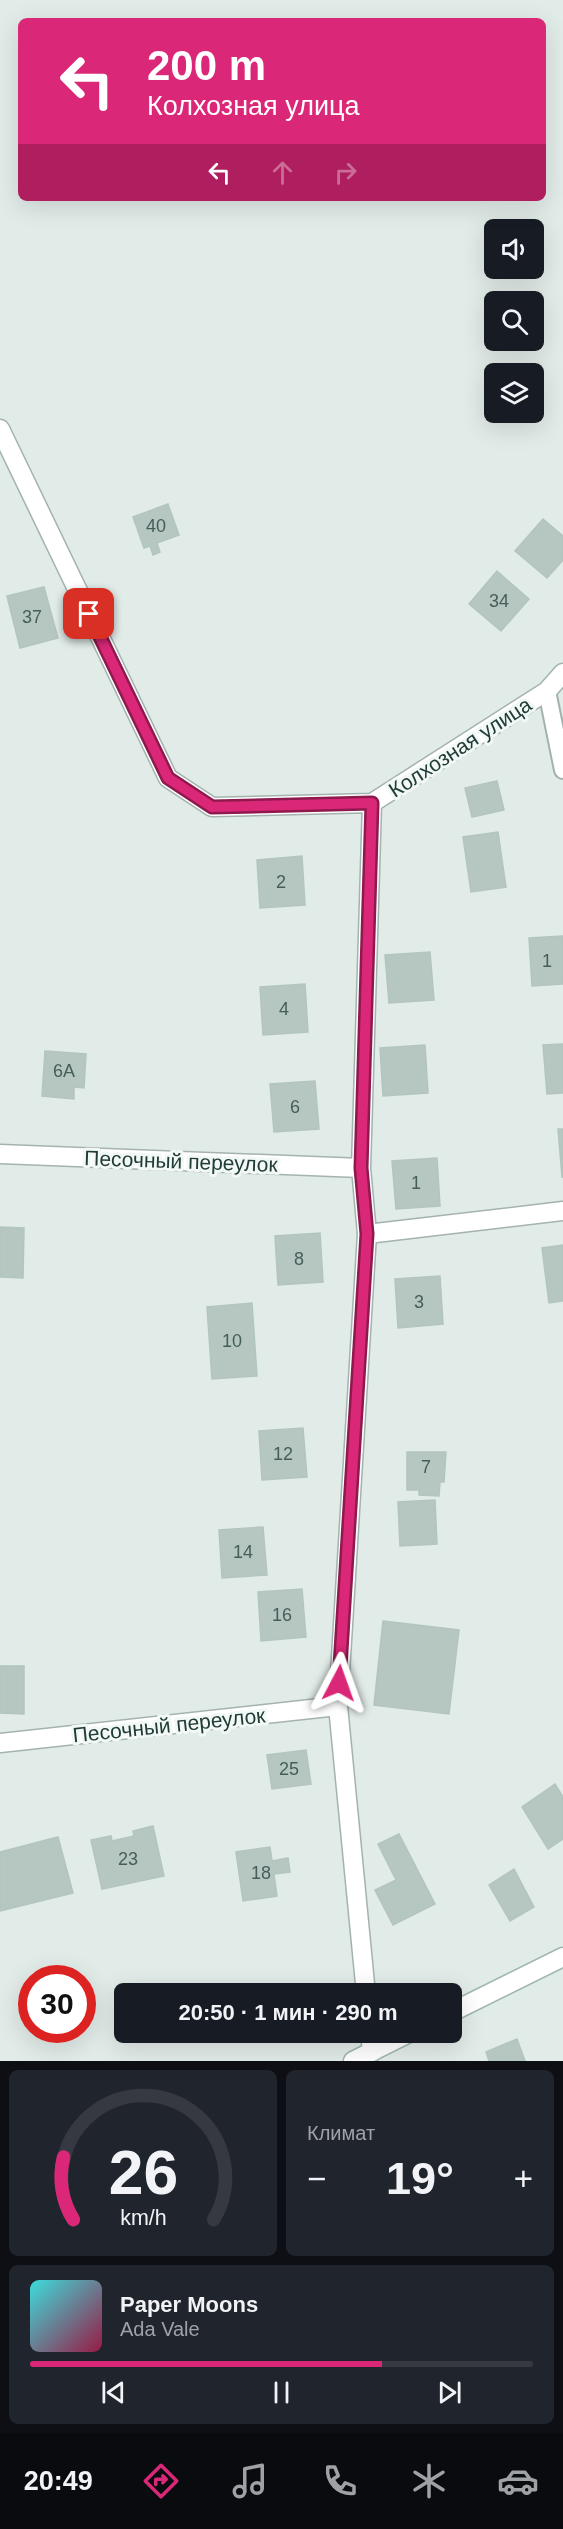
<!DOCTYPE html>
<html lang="ru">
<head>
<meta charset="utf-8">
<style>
  :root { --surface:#171b24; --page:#20242c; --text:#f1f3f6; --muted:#9ea1a6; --line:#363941; --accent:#db2777 }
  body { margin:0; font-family:Helvetica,sans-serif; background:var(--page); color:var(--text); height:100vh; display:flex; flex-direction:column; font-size:22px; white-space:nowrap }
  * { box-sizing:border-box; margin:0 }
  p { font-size:20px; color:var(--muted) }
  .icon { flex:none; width:33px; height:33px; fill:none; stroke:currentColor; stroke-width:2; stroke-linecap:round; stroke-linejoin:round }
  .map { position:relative; height:2061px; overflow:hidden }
  .panel { display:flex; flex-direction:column; gap:9px; padding:9px; background:#0d0f14; flex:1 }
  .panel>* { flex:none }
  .top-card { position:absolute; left:18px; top:18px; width:528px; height:183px; border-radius:9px; box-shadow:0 6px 24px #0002; background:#db2777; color:#fff; overflow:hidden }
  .fabs { position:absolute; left:484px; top:219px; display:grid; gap:12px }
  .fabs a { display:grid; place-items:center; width:60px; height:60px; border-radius:9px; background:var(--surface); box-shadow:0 6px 24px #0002; font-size:30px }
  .speed { position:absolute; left:18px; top:1965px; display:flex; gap:12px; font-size:30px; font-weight:700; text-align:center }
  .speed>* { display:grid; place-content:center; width:78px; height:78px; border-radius:50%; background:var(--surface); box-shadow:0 6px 24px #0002; line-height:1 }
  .speed .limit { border:9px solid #d22; background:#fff; color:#111 }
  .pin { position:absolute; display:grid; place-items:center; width:51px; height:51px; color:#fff; margin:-26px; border-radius:12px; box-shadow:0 3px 9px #0006 }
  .me { position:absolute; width:66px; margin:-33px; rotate:4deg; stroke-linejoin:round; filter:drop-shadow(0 0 4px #0008) }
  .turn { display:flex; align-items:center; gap:21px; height:126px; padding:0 30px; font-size:27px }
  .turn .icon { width:78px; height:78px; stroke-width:2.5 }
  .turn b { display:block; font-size:42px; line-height:51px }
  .lanes { display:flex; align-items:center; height:57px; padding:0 30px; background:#0003; justify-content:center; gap:30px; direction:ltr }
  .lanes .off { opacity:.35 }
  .big { font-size:45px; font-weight:600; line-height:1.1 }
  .panel .tile { flex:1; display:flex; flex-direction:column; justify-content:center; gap:9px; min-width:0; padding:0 21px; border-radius:9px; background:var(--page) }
  .panel .dial { align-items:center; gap:0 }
  .dial svg { height:156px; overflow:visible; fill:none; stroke:var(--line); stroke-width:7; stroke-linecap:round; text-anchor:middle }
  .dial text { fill:var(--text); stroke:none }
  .song { display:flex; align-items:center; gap:18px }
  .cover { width:72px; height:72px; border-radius:9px; background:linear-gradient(135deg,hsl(180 70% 55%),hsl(340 70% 35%)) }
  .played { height:6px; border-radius:3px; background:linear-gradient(90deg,var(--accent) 70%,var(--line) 70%) }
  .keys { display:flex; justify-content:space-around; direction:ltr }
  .heat { display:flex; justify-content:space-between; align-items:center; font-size:33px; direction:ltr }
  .panel .tiles { flex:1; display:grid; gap:9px; grid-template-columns:1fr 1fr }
  .tile:last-child { grid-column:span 2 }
  .trip { position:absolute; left:114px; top:1983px; width:348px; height:60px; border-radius:9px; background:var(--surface); box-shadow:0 6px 24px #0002; font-weight:600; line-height:60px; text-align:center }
  .dock { display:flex; height:96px; justify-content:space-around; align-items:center; background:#090b0e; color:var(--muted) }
  .dock .icon { width:42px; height:42px }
  .dock .on { color:var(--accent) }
  .dock b { font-size:27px; color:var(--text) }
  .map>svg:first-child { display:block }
  .building { fill:#b6c6c1; stroke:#b3c5bf; stroke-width:1.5 }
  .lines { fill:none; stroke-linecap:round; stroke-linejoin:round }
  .service-casing { stroke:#a4b3af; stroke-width:20 }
  .minor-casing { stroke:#a4b3af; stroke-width:21 }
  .secondary-casing { stroke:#9fb7b1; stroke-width:21 }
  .service { stroke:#fff; stroke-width:16 }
  .minor { stroke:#fff; stroke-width:18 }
  .secondary { stroke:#fff; stroke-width:18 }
  .route-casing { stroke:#8e194d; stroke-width:15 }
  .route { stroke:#db2777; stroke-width:10 }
  .labels { text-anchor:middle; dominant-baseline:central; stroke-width:6; stroke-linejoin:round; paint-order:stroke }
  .number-label { font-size:18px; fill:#465e5a }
  .street-label { font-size:21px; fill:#213c37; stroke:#f1f8f5 }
</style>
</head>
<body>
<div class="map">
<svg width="563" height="2061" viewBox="0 0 563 2061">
  <rect width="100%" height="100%" fill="#e1ebe8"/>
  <!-- building -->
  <path class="building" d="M168,504L179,535L157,543L160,552L153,555L150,546L144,548L133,517Z
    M543,519L563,536V560L547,578L515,551Z
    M497,571L529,599L501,631L469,604Z
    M44,587L58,638L20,648L7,596Z
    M497,781L504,810L472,817L465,788Z
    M498,832L506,887L471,892L463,837Z
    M302,856L305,905L260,908L257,860Z
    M563,936V984L532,986L529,938Z
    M430,952L434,1000L389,1003L385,955Z
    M305,984L308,1032L263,1035L260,987Z
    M563,1044V1093L547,1094L543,1045Z
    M425,1045L428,1093L383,1096L380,1048Z
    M45,1051L86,1054L84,1088L74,1087V1099L42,1096Z
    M315,1081L319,1129L274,1132L270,1084Z
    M558,1129H563V1177H562Z
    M437,1158L440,1206L396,1209L392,1161Z
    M0,1227L24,1228L23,1278L0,1277Z
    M320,1233L323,1282L278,1285L275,1236Z
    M563,1245V1301L549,1303L542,1248Z
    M440,1276L443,1324L398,1328L395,1279Z
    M252,1303L257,1376L212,1379L207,1307Z
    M303,1428L307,1477L262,1480L259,1431Z
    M407,1452H446L444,1482H440L439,1496L419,1495V1490H407Z
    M435,1500L437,1544L400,1546L398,1502Z
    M263,1527L267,1575L222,1578L219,1530Z
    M302,1589L306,1637L261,1641L258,1592Z
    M383,1621L459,1630L449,1714L374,1705Z
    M0,1666H24V1714L0,1713Z
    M306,1750L311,1784L272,1789L267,1755Z
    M555,1784L563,1797V1839L548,1849L522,1807Z
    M153,1826L164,1876L102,1889L91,1840L111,1836L112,1841L134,1836L133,1831Z
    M399,1834L435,1904L393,1925L375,1890L396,1880L378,1844Z
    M58,1837L73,1893L0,1911V1852Z
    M270,1847L272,1861L288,1858L290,1872L274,1874L277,1896L243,1901L236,1852Z
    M514,1869L534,1907L510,1921L489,1885Z
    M517,2039L525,2061H489L486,2052Z"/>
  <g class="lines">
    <defs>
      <path id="service" d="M547,691L563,770"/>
      <path id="minor" d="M0,429L168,778L212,807L372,803L547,691L563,673
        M0,1154L361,1168
        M367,1234L563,1211
        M0,1743L338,1706
        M366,1994L338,1706L367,1234L361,1168L372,803
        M370,2032L372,2052"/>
      <path id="secondary" d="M452,2012L563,1957
        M353,2061L411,2032"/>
    </defs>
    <!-- service casing -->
    <use href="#service" class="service-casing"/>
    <!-- minor casing -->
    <use href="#minor" class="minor-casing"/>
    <!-- secondary casing -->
    <use href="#secondary" class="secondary-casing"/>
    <!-- service -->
    <use href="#service" class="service"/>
    <!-- minor -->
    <use href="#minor" class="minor"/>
    <!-- secondary -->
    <use href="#secondary" class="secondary"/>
  </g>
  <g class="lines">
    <defs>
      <path id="route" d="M89,614L168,778L212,807L372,803L361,1168L367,1234L339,1683"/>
    </defs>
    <!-- route casing -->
    <use href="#route" class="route-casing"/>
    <!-- route -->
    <use href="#route" class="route"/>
  </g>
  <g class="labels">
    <!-- number labels -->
    <g class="number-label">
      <text x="156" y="526">40</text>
      <text x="499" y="601">34</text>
      <text x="32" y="617">37</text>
      <text x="281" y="882">2</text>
      <text x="547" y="961">1</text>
      <text x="284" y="1009">4</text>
      <text x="64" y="1071">6А</text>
      <text x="295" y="1107">6</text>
      <text x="416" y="1183">1</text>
      <text x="299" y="1259">8</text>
      <text x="419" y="1302">3</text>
      <text x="232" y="1341">10</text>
      <text x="283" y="1454">12</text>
      <text x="426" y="1467">7</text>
      <text x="243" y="1552">14</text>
      <text x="282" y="1615">16</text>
      <text x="289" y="1769">25</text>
      <text x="128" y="1859">23</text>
      <text x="261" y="1873">18</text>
    </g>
    <!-- street labels -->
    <g class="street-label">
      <text transform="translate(460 747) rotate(-33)">Колхозная улица</text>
      <text transform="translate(181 1161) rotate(2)">Песочный переулок</text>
      <text transform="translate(169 1725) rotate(-6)">Песочный переулок</text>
    </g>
  </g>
</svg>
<div class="fabs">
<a><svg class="icon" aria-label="sound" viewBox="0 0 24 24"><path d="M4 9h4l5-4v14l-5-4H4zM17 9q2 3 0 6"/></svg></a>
<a><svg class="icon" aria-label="search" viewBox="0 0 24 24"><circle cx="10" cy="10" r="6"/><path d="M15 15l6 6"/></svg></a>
<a><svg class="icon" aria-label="layers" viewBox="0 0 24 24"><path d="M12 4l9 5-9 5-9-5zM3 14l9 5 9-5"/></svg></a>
</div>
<div class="speed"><div class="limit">30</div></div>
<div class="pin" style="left:89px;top:614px;background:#d93025"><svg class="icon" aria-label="arrive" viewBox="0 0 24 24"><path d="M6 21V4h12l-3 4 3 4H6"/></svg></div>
<svg class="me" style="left:339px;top:1683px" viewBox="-20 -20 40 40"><path d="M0-17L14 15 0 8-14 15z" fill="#db2777" stroke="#fff" stroke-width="4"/></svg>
<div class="trip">20:50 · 1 мин · 290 m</div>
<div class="top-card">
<div class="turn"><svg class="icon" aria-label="left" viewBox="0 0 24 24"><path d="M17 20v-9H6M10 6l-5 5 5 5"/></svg><div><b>200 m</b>Колхозная улица</div></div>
<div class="lanes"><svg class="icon" aria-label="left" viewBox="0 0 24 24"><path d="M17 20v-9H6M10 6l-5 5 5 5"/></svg><svg class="icon off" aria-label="ahead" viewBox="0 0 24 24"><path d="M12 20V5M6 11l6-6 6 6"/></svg><svg class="icon off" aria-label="right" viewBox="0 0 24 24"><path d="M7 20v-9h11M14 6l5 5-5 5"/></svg></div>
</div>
</div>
<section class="panel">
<div class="tiles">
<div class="tile dial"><svg viewBox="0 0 100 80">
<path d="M14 69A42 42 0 1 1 86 69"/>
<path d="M14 69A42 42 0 0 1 9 37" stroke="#db2777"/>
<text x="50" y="56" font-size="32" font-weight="700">26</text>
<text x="50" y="72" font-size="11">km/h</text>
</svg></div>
<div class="tile"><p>Климат</p>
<div class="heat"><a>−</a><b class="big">19°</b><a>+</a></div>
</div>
<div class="tile">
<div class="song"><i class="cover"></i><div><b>Paper Moons</b><p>Ada Vale</p></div></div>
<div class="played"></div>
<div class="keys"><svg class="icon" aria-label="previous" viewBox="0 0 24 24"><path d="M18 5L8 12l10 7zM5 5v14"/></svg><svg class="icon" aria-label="pause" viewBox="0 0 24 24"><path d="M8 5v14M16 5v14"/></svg><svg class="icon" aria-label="next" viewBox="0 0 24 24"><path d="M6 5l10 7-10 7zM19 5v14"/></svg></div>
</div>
</div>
</section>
<nav class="dock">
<b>20:49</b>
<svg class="icon on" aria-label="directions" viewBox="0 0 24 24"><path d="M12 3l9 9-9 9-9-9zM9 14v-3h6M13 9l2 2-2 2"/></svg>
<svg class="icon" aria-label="music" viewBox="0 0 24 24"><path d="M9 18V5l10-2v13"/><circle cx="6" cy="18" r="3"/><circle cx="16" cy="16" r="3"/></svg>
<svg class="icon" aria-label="phone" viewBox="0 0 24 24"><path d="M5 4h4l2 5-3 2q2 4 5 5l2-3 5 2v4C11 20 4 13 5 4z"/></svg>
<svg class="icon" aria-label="climate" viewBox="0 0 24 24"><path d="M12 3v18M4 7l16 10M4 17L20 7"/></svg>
<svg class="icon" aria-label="car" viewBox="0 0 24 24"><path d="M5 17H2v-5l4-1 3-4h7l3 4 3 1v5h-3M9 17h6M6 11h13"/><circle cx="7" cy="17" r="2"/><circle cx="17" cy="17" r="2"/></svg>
</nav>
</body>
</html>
